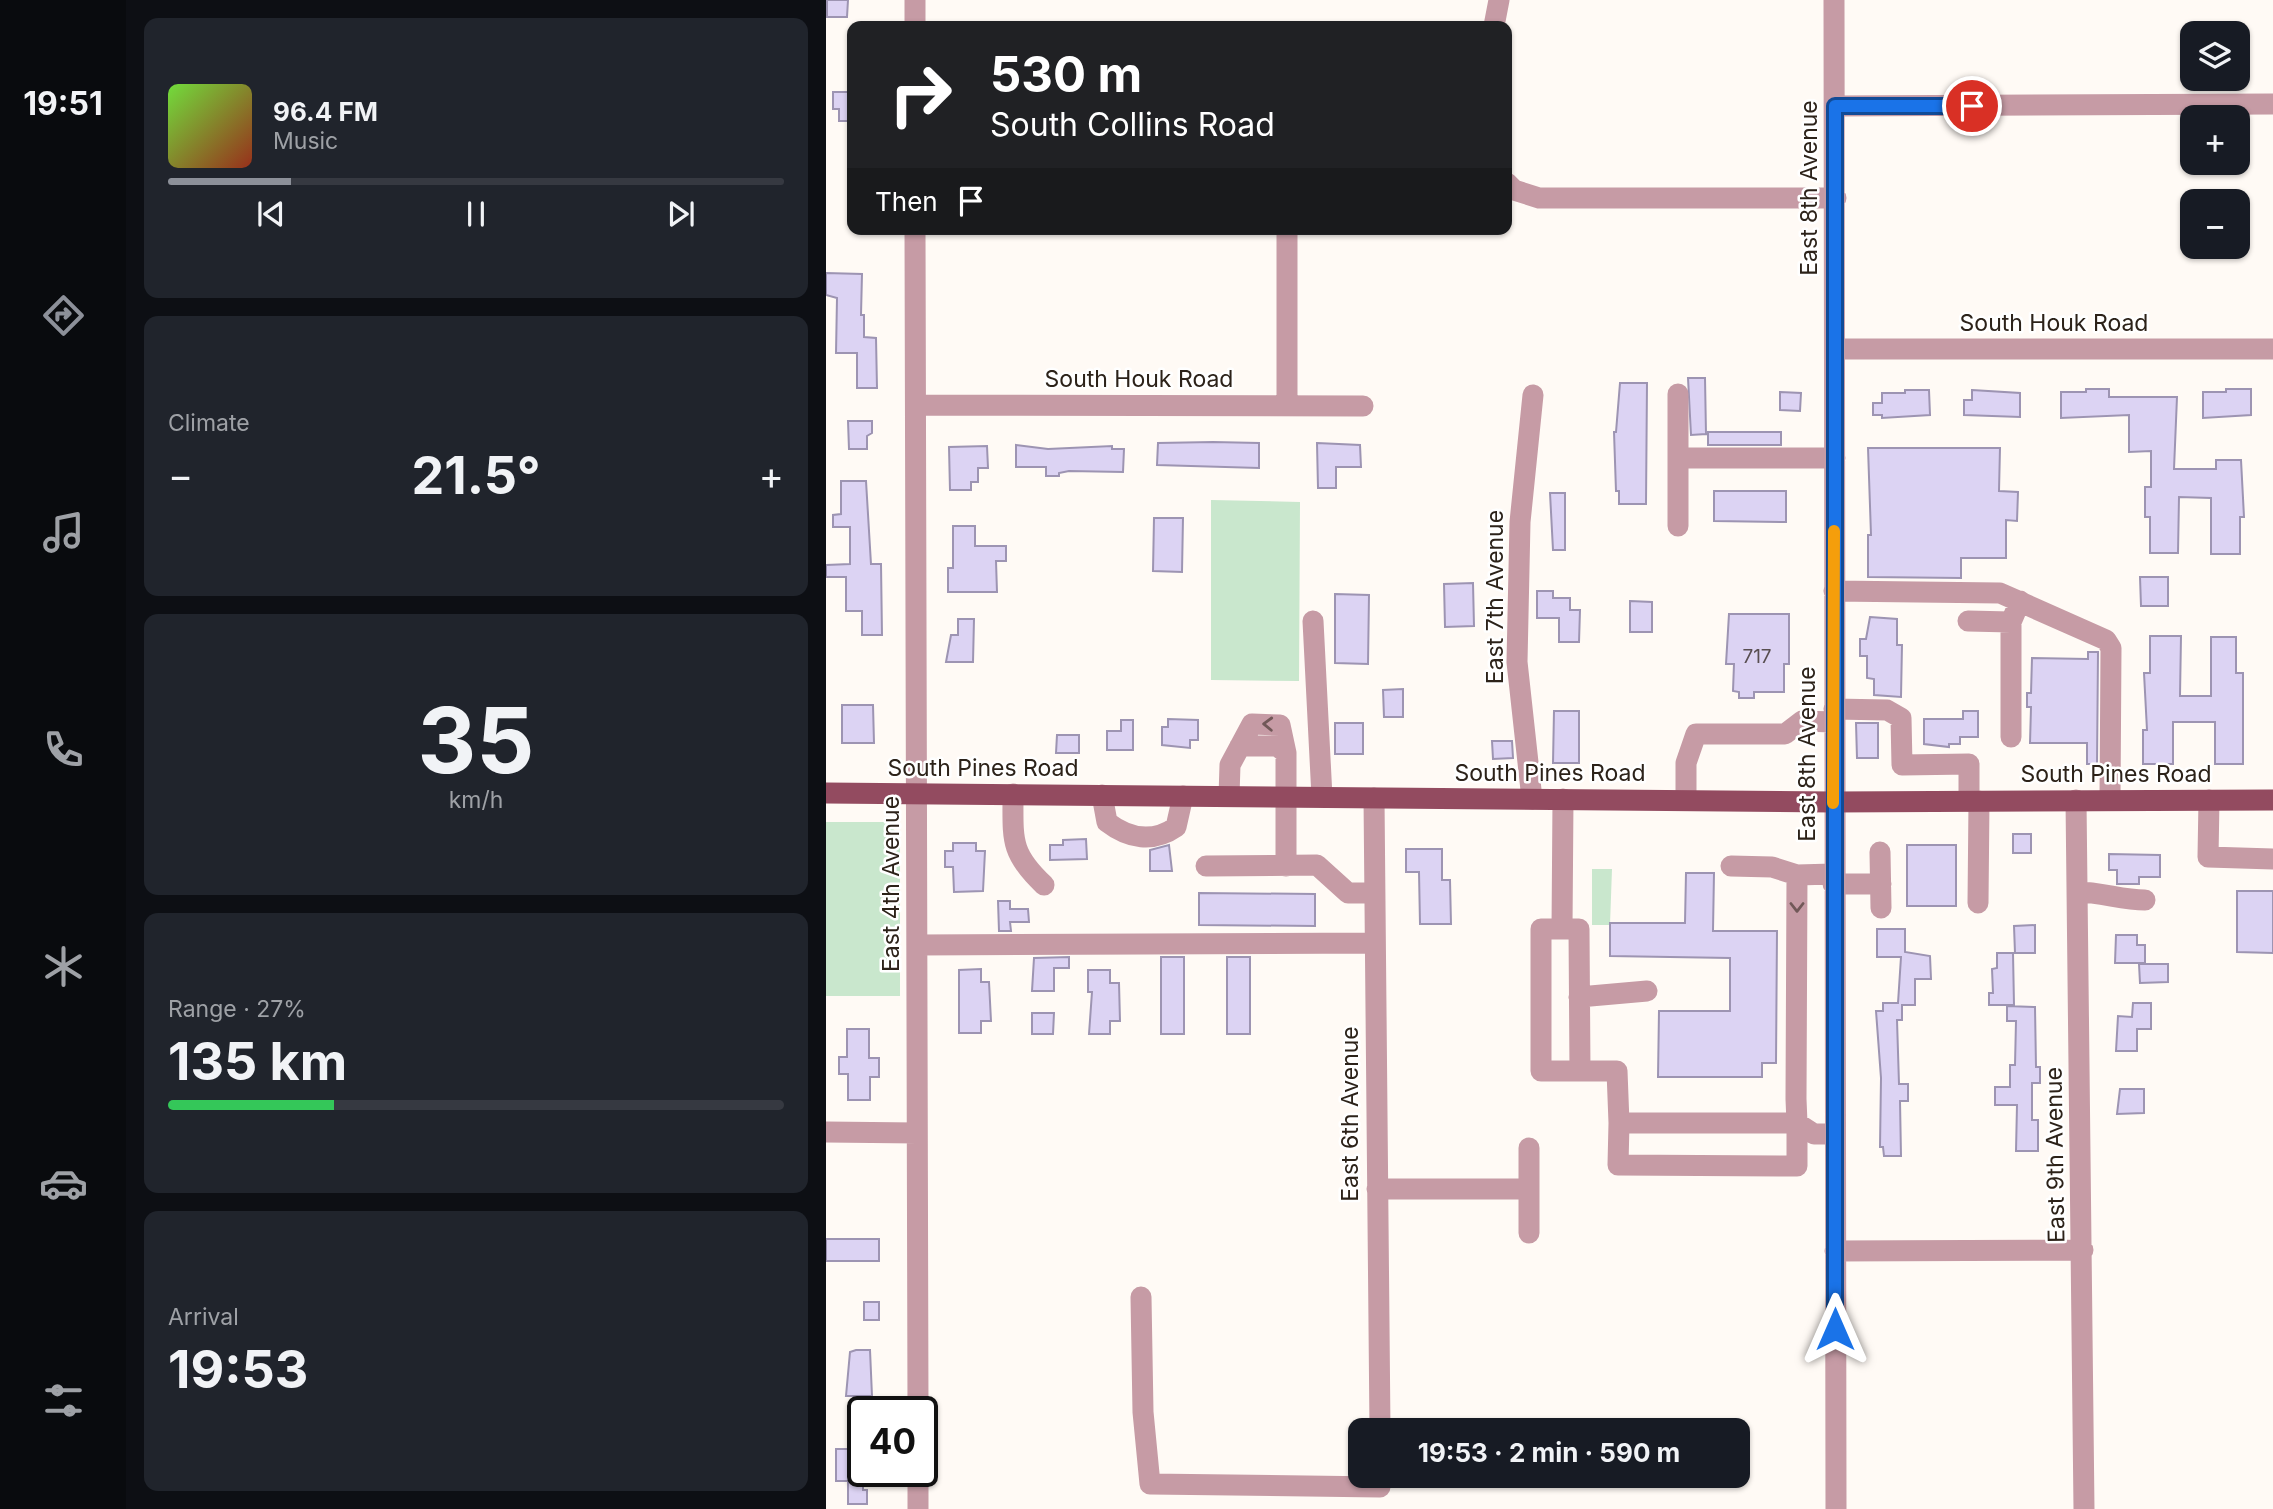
<!DOCTYPE html>
<html lang="en">
<head>
<meta charset="utf-8">
<style>
  :root { --surface:#171b24; --page:#20242c; --text:#f1f3f6; --muted:#9ea1a6; --line:#363941; --accent:#8c9099 }
  body { margin:0; font-family:Inter,sans-serif; background:var(--page); color:var(--text); height:100vh; display:flex; flex-direction:column; font-size:26px; white-space:nowrap }
  * { box-sizing:border-box; margin:0 }
  p { font-size:23px; color:var(--muted) }
  .icon { flex:none; width:38px; height:38px; fill:none; stroke:currentColor; stroke-width:2; stroke-linecap:round; stroke-linejoin:round }
  .map { position:relative; flex:1; overflow:hidden }
  .side { display:flex; flex-direction:column; gap:18px; padding:18px; background:#0d0f14; width:700px }
  .side>* { flex:none }
  .guide { position:absolute; left:21px; top:21px; width:665px; height:214px; border-radius:14px; box-shadow:0 2px 5px #0004; background:#202124; color:#fff; overflow:hidden }
  .tools { position:absolute; left:1354px; top:21px; display:grid; gap:14px }
  .tools a { display:grid; place-items:center; width:70px; height:70px; border-radius:14px; background:var(--surface); box-shadow:0 2px 5px #0004; font-size:35px }
  .speed { position:absolute; left:21px; top:1396px; display:flex; gap:14px; font-size:35px; font-weight:700; text-align:center }
  .speed>* { display:grid; place-content:center; width:91px; height:91px; border-radius:50%; background:var(--surface); box-shadow:0 2px 5px #0004; line-height:1 }
  .speed .limit { border:4px solid #111; border-radius:10px; background:#fff; color:#111 }
  .pin { position:absolute; display:grid; place-items:center; width:60px; height:60px; color:#fff; margin:-30px; border:4px solid #fff; border-radius:50%; box-shadow:0 2px 7px #0007 }
  .me { position:absolute; width:77px; margin:-38px; rotate:0deg; stroke-linejoin:round; filter:drop-shadow(0 0 5px #0008) }
  .turn { display:flex; align-items:center; gap:24px; height:147px; padding:0 28px; font-size:32px }
  .turn .icon { width:91px; height:91px; stroke-width:2.5 }
  .turn b { display:block; font-size:49px; line-height:60px }
  .then { display:flex; align-items:center; height:66px; padding:0 28px; background:#0003; gap:14px; font-size:26px }
  .big { font-size:52px; font-weight:700; line-height:1.1 }
  .side .card { flex:1; display:flex; flex-direction:column; justify-content:center; gap:10px; min-width:0; padding:0 24px; border-radius:14px; background:var(--page) }
  .side .dial { align-items:center; gap:0 }
  .dial b { font-size:91px; line-height:1 }
  .song { display:flex; align-items:center; gap:21px }
  .cover { width:84px; height:84px; border-radius:10px; background:linear-gradient(135deg,hsl(100 70% 55%),hsl(10 70% 35%)) }
  .played { height:7px; border-radius:4px; background:linear-gradient(90deg,var(--accent) 20%,var(--line) 20%) }
  .keys { display:flex; justify-content:space-around; direction:ltr }
  .heat { display:flex; justify-content:space-between; align-items:center; font-size:38px; direction:ltr }
  .charge { height:10px; border-radius:5px; background:linear-gradient(90deg,#34c759 27%,var(--line) 0) }
  .trip { position:absolute; left:522px; top:1418px; width:402px; height:70px; border-radius:14px; background:var(--surface); box-shadow:0 2px 5px #0004; font-weight:700; line-height:70px; text-align:center }
  main { display:flex; flex:1; min-height:0 }
  .tabs { display:flex; flex-direction:column; width:126px; justify-content:space-around; align-items:center; background:#090b0e; color:var(--muted) }
  .tabs .icon { width:49px; height:49px }
  .tabs .active { color:var(--accent) }
  .tabs b { font-size:32px; color:var(--text) }
  .map>svg:first-child { display:block }
  .green { fill:#c9e7cd }
  .building { fill:#dcd3f3; stroke:#9d94b2; stroke-width:2 }
  .lines { fill:none; stroke-linecap:round; stroke-linejoin:round }
  .minor { stroke:#c69ba5; stroke-width:21 }
  .major { stroke:#934b60; stroke-width:21 }
  .oneway { stroke:#715858 }
  .route-casing { stroke:#114b97; stroke-width:18 }
  .route { stroke:#1a73e8; stroke-width:12 }
  .slow { stroke:#f59e0b; stroke-width:12 }
  .labels { text-anchor:middle; dominant-baseline:central; stroke-width:5; stroke-linejoin:round; paint-order:stroke }
  .number-label { font-size:19px; fill:#584e50 }
  .street-label { font-size:23px; fill:#2c2219; stroke:#fff }
</style>
</head>
<body>
<main>
<nav class="tabs">
<b>19:51</b>
<svg class="icon active" aria-label="directions" viewBox="0 0 24 24"><path d="M12 3l9 9-9 9-9-9zM9 14v-3h6M13 9l2 2-2 2"/></svg>
<svg class="icon" aria-label="music" viewBox="0 0 24 24"><path d="M9 18V5l10-2v13"/><circle cx="6" cy="18" r="3"/><circle cx="16" cy="16" r="3"/></svg>
<svg class="icon" aria-label="phone" viewBox="0 0 24 24"><path d="M5 4h4l2 5-3 2q2 4 5 5l2-3 5 2v4C11 20 4 13 5 4z"/></svg>
<svg class="icon" aria-label="climate" viewBox="0 0 24 24"><path d="M12 3v18M4 7l16 10M4 17L20 7"/></svg>
<svg class="icon" aria-label="car" viewBox="0 0 24 24"><path d="M5 17H2v-5l4-1 3-4h7l3 4 3 1v5h-3M9 17h6M6 11h13"/><circle cx="7" cy="17" r="2"/><circle cx="17" cy="17" r="2"/></svg>
<svg class="icon" aria-label="filters" viewBox="0 0 24 24"><path d="M4 7h16M4 17h16"/><circle cx="9" cy="7" r="2"/><circle cx="15" cy="17" r="2"/></svg>
</nav>
<section class="side">
<div class="card">
<div class="song"><i class="cover"></i><div><b>96.4 FM</b><p>Music</p></div></div>
<div class="played"></div>
<div class="keys"><svg class="icon" aria-label="previous" viewBox="0 0 24 24"><path d="M18 5L8 12l10 7zM5 5v14"/></svg><svg class="icon" aria-label="pause" viewBox="0 0 24 24"><path d="M8 5v14M16 5v14"/></svg><svg class="icon" aria-label="next" viewBox="0 0 24 24"><path d="M6 5l10 7-10 7zM19 5v14"/></svg></div>
</div>
<div class="card"><p>Climate</p>
<div class="heat"><a>−</a><b class="big">21.5°</b><a>+</a></div>
</div>
<div class="card dial"><b>35</b><p>km/h</p></div>
<div class="card"><p>Range · 27%</p><b class="big">135 km</b><div class="charge"></div></div>
<div class="card"><p>Arrival</p><b class="big">19:53</b></div>
</section>
<div class="map">
<svg width="1447" height="1509" viewBox="0 0 1447 1509">
  <rect width="100%" height="100%" fill="#fffaf5"/>
  <!-- green -->
  <path class="green" d="M385,500L474,502L473,681L385,680Z
    M0,822H59L74,835V996H0Z
    M766,869H786L784,925H766Z"/>
  <!-- building -->
  <path class="building" d="M1,0H22L21,17H1Z
    M7,92H26V121H13V109H7Z
    M0,273L36,274L35,315H38V337L50,338L51,388H31V353H10L11,298L0,295Z
    M862,378H879L880,434L865,435Z
    M794,383H821L820,504H793V491H790L788,432H790Z
    M1260,389H1283V397H1351L1348,469H1390V460H1415L1418,517H1414V554H1385V498L1353,497L1352,553H1324V517H1319V487H1325V451L1303,452V415L1235,418V392H1260Z
    M1400,389H1425V415L1377,418V392H1400Z
    M1079,390H1103L1104,415L1056,418V415H1047V403H1056V393H1079Z
    M1146,390L1194,393V417L1138,415V400H1146Z
    M954,392L975,393L974,411L954,410Z
    M22,421H46V433L41,436V449H23Z
    M882,432H955V445H882Z
    M387,442L433,443V468L331,465L332,443Z
    M491,443L534,445L535,467H510V488H492Z
    M190,445L222,449L286,446V449H298L297,472L243,471L233,473V476H220V467H190Z
    M161,446L162,468H152V482H145V490H124L123,447Z
    M1042,448H1174L1173,491L1192,492L1191,521L1180,520V558H1135V578L1042,577V535H1045Z
    M15,481H40L45,564H55L56,635H36V611H20V577H0V565L24,564V527H7V515L15,514Z
    M888,491H960V522L888,521Z
    M724,493H739V550H727Z
    M328,518H357L356,572L327,571Z
    M127,526H149V546H180V561H170L171,592H122V568H127Z
    M1314,577H1342V606H1315Z
    M647,583L648,626L619,627L618,584Z
    M711,591H727V598H744V610H754L753,642H733V618H711Z
    M509,594L543,595L542,664L509,663Z
    M804,601L826,602V632H804Z
    M903,614H963V664H958V692H928V698H913V692L907,691L908,664H900Z
    M1044,617L1071,619V645H1076L1075,697L1048,695V679L1041,678V656H1034V639H1040Z
    M132,619H148L147,662H120L125,635H132Z
    M1324,636H1355L1354,696H1385V637H1410V673H1417V764H1389V722H1347V764H1317V730H1321L1318,673H1324Z
    M1262,652H1272L1271,764H1261V743H1204L1205,707H1201V693H1205L1206,658L1262,659Z
    M577,689V717H558L557,690Z
    M16,705H47L48,743H16Z
    M728,711H753V763H727Z
    M1137,711H1152V737H1134V744H1123V747L1098,744V719H1137Z
    M342,719L372,720V740H364V748L336,745V727H342Z
    M295,720H307V750H281V731H295Z
    M509,723H537V754H509Z
    M1030,723H1052V758H1031Z
    M231,735H253V753H230Z
    M666,741H686L687,758L667,759Z
    M1187,834H1205V853H1187Z
    M260,839L261,859L224,860V845H237V840Z
    M127,843H150V851H159L157,891L128,892L127,867H119V851H127Z
    M343,845L346,871H324V850Z
    M1081,845H1130V906H1081Z
    M580,849H616V880H624L625,924H594L593,872H580Z
    M1283,854L1334,855V877H1313V884H1291V870H1283Z
    M860,873H888L887,931H951L950,1063H936V1077H832L833,1011H904V958L784,956V923H859Z
    M1411,891H1447V953L1411,952Z
    M373,893L489,894V926L373,925Z
    M172,901H184V909H202L203,922H184L185,931H173Z
    M1209,925V953H1189L1188,926Z
    M1051,929H1079V952L1104,956L1105,979H1089V1005H1076V1020H1071L1073,1084H1082V1101H1074L1075,1156H1058L1057,1147H1054L1055,1078L1050,1011H1057V1003H1072L1075,957H1051Z
    M1290,935H1311V945H1319V963H1289Z
    M1171,953H1187L1188,1005H1163V993H1167L1166,969L1171,968Z
    M243,957V968H228V991H206L208,958Z
    M335,957H358V1034H335Z
    M401,957H424V1034H401Z
    M1313,964H1342V982L1314,983Z
    M155,969V982H163L165,1021H155V1033H133V970Z
    M262,970H284V983H293L294,1021H284V1034H263L266,992H262Z
    M1307,1003H1325V1029H1311V1051H1290L1292,1016L1306,1017Z
    M1181,1006L1209,1007L1210,1067H1214V1083H1206V1120H1212V1151H1190L1191,1105H1169V1087H1184V1065H1189L1190,1021H1181Z
    M206,1013H228L227,1034H206Z
    M21,1029H43V1058H53V1077H44V1100H22V1074H13V1057H21Z
    M1294,1089H1318V1113L1291,1114Z
    M0,1239H53V1261H0Z
    M38,1302H53V1320H38Z
    M30,1350H44L46,1396H20L24,1352Z
    M10,1449H37V1490H41V1504H22V1481H10Z"/>
  <g class="lines">
    <!-- minor -->
    <path class="minor" d="M1008,0L1010,1509
      M89,26V0
      M668,26L673,0
      M1009,106L1447,104
      M681,183L688,190L713,198H1010
      M89,229L92,1412
      M461,229V406
      M1009,349H1447
      M852,394V458
      M90,405L537,406
      M852,526V458H1009
      M1008,591L1174,593L1280,640L1285,648L1284,800
      M487,621L496,797
      M1142,621L1185,622
      M1008,709L1061,710L1075,718L1076,765L1143,764V801
      M1185,737V622L1194,601
      M414,746H451L460,753
      M187,794C187,840 184,853 218,885
      M276,795L281,822C303,839 327,843 350,827L357,796
      M403,796L404,765L426,724L454,725L460,753V866
      M548,798L554,1430
      M706,799L691,662L694,522L707,395
      M860,800V763L870,734H959L976,721L1007,722
      M1250,800L1258,1509
      M1383,800L1382,857L1447,859
      M1054,852L1055,908
      M380,866L491,865L522,893H549
      M905,866L946,867L971,875
      M1007,874L971,875L970,1099L971,1123L988,1134H1009
      M1007,884H1055
      M1251,892C1276,892 1295,900 1319,900
      M1152,903L1153,801
      M736,929L737,799
      M92,945L549,943
      M753,997L821,991
      M754,1071L753,929H715V1071H791L793,1123H971V1166L792,1165L793,1123
      M0,1132L91,1133
      M703,1148V1189
      M551,1189H703V1233
      M1009,1251L1257,1250
      M315,1297L317,1412L324,1484L554,1487
      M92,1472V1509"/>
    <!-- major -->
    <path class="major" d="M0,793L1007,802L1447,800"/>
  </g>
  <!-- one-way arrows -->
  <defs><path id="oneway-chevron" d="M-2-3.5L2.5 0L-2 3.5" fill="none" stroke-width="1.6" stroke-linecap="round" stroke-linejoin="round" transform="scale(1.75)"/></defs>
  <g class="oneway">
    <use href="#oneway-chevron" transform="translate(442 724) rotate(-178)"/>
    <use href="#oneway-chevron" transform="translate(971 907) rotate(90)"/>
  </g>
  <g class="lines">
    <defs>
      <path id="route" d="M1009,1329V106H1146"/>
    </defs>
    <!-- route casing -->
    <use href="#route" class="route-casing"/>
    <!-- route -->
    <use href="#route" class="route"/>
    <!-- slow -->
    <path class="slow" d="M1007,803L1008,531"/>
  </g>
  <g class="labels">
    <!-- number labels -->
    <g class="number-label">
      <text x="931" y="656">717</text>
    </g>
    <!-- street labels -->
    <g class="street-label">
      <text transform="translate(983 188) rotate(-90)">East 8th Avenue</text>
      <text x="1228" y="323">South Houk Road</text>
      <text x="313" y="379">South Houk Road</text>
      <text transform="translate(669 597) rotate(-90)">East 7th Avenue</text>
      <text transform="translate(981 754) rotate(-90)">East 8th Avenue</text>
      <text x="157" y="768">South Pines Road</text>
      <text x="724" y="773">South Pines Road</text>
      <text x="1290" y="774">South Pines Road</text>
      <text transform="translate(65 884) rotate(-90)">East 4th Avenue</text>
      <text transform="translate(524 1114) rotate(-90)">East 6th Avenue</text>
      <text transform="translate(1229 1155) rotate(-91)">East 9th Avenue</text>
    </g>
  </g>
</svg>
<div class="tools">
<a><svg class="icon" aria-label="layers" viewBox="0 0 24 24"><path d="M12 4l9 5-9 5-9-5zM3 14l9 5 9-5"/></svg></a>
<a>+</a>
<a>−</a>
</div>
<div class="speed"><div class="limit">40</div></div>
<div class="pin" style="left:1146px;top:106px;background:#d93025"><svg class="icon" aria-label="arrive" viewBox="0 0 24 24"><path d="M6 21V4h12l-3 4 3 4H6"/></svg></div>
<svg class="me" style="left:1009px;top:1329px" viewBox="-20 -20 40 40"><path d="M0-17L14 15 0 8-14 15z" fill="#1a73e8" stroke="#fff" stroke-width="4"/></svg>
<div class="trip">19:53 · 2 min · 590 m</div>
<div class="guide">
<div class="turn"><svg class="icon" aria-label="right" viewBox="0 0 24 24"><path d="M7 20v-9h11M14 6l5 5-5 5"/></svg><div><b>530 m</b>South Collins Road</div></div>
<div class="then">Then<svg class="icon" aria-label="arrive" viewBox="0 0 24 24"><path d="M6 21V4h12l-3 4 3 4H6"/></svg></div>
</div>
</div>
</main>
</body>
</html>
